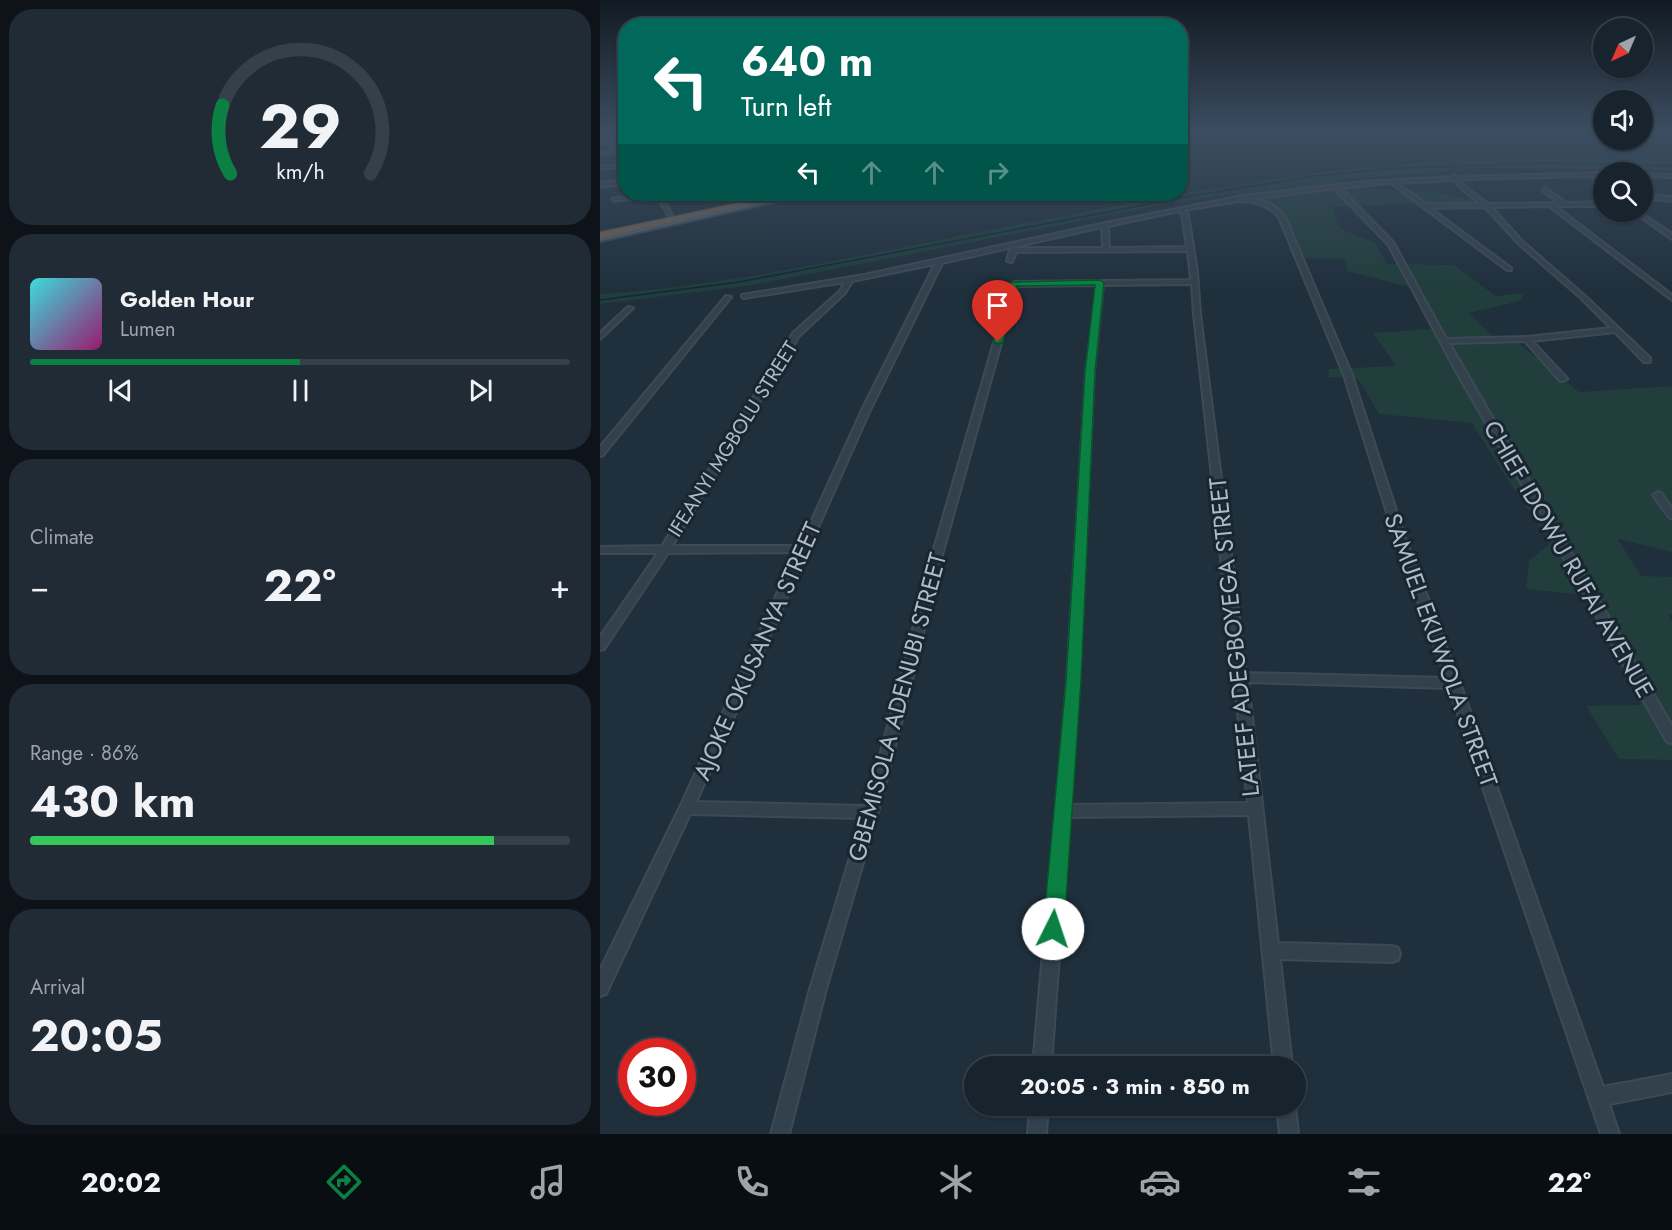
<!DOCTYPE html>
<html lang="en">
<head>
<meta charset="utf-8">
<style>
  :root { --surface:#17232d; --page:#202b35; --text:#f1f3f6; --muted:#9ea4aa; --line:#364049; --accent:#0b8043 }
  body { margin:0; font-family:Jost,sans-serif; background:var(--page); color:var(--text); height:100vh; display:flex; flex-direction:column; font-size:22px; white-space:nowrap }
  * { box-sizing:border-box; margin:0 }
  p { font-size:20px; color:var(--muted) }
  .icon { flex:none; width:33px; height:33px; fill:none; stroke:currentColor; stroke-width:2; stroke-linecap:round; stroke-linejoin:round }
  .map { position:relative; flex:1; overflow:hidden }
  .side { display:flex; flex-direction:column; gap:9px; padding:9px; background:#0d1319; width:600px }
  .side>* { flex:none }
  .top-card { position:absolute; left:18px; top:18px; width:570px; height:183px; border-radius:24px; box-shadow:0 2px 4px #0004,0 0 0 2px var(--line); background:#00695c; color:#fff; overflow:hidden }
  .needle { width:39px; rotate:224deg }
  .controls { position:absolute; left:993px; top:18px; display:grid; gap:12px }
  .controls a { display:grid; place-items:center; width:60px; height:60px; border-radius:50%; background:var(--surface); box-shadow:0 2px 4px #0004,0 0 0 2px var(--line); font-size:30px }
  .speed { position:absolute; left:18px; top:1038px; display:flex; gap:12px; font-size:30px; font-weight:700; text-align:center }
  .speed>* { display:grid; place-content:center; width:78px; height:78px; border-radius:50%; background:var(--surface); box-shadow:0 2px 4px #0004,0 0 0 2px var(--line); line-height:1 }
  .speed .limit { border:9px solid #d22; background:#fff; color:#111 }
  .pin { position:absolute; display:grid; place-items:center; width:51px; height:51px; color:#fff; margin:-62px -26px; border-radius:50% 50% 50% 0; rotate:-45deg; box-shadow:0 0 6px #0007 }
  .pin .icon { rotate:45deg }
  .me { position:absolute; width:66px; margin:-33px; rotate:4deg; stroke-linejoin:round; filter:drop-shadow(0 0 4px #0008) }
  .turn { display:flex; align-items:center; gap:21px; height:126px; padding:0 24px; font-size:27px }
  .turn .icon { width:78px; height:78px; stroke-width:2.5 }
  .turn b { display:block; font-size:42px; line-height:51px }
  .lanes { display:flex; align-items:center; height:57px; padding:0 24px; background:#0003; justify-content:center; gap:30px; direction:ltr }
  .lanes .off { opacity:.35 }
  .big { font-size:45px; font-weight:700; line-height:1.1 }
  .side .tile { flex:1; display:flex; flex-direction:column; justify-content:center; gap:9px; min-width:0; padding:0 21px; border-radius:24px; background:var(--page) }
  .side .dial { align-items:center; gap:0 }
  .dial svg { height:156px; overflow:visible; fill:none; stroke:var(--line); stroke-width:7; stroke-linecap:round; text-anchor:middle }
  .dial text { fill:var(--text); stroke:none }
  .song { display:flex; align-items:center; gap:18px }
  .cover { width:72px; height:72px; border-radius:9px; background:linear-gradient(135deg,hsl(180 70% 55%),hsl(320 70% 35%)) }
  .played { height:6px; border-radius:3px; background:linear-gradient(90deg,var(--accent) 50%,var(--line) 50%) }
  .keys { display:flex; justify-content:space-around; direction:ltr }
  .heat { display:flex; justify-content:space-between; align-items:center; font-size:33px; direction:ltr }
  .charge { height:9px; border-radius:4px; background:linear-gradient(90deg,#34c759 86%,var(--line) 0) }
  .trip { position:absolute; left:364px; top:1056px; width:342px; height:60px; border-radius:30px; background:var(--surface); box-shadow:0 2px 4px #0004,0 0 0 2px var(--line); font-weight:700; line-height:60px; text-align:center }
  .tab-bar { display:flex; height:96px; justify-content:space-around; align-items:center; background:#090e12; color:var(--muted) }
  .tab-bar .icon { width:42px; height:42px }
  .tab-bar .on { color:var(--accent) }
  .tab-bar b { font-size:27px; color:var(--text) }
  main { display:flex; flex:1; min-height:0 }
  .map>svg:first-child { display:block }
  .green { fill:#213d3c }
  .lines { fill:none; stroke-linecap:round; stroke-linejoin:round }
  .stream { stroke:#12283a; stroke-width:1.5 }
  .minor-casing { stroke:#3d4a55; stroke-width:4 }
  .primary-casing { stroke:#3d4a55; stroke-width:4 }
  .motorway-casing { stroke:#3e4c57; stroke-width:2 }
  .minor { fill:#33414c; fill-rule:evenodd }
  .primary { fill:#51606c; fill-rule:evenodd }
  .motorway { fill:#73604f; fill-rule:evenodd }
  .route { fill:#0b8043; stroke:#07532c; stroke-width:1.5 }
  .labels { text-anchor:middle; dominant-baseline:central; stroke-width:6; stroke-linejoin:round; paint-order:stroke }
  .far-street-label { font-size:20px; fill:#aebcc8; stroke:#192631 }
  .street-label { font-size:24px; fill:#aebcc8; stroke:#192631 }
</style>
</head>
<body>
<main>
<section class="side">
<div class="tile dial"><svg viewBox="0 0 100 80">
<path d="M14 69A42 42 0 1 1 86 69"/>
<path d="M14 69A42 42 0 0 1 10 34" stroke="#0b8043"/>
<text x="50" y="56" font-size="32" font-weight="700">29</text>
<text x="50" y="72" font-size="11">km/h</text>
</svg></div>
<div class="tile">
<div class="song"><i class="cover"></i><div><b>Golden Hour</b><p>Lumen</p></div></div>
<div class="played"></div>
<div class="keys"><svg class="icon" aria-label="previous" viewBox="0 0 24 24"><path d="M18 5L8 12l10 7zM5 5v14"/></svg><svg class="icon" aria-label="pause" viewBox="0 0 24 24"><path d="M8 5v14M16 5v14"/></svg><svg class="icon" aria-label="next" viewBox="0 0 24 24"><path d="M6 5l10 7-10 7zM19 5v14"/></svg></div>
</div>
<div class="tile"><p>Climate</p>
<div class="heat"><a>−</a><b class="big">22°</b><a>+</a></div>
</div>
<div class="tile"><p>Range · 86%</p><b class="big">430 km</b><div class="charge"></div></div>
<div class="tile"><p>Arrival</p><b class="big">20:05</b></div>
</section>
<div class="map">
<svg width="1072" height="1134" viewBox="0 0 1072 1134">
  <rect width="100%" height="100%" fill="#1f2f3c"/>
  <!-- green -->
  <path class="green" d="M949,158L1072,161V170L882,168L740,180L804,193L830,191L884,202L939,204L834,203L733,207L739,228L776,244L787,264L854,265L896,296L924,293L920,301L869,313L892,336L916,341L979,392L1072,386V552L1018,539L1041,576L1072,577V614L1069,615L1072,622V760L1019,759L986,706L1041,705L983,595L926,589L929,561L951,543L905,476L872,423L779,414L758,379L728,377L729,369L796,366L773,333L832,329L812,288L747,271L745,259L693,258C687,243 681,215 666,207C653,201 647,206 636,194L571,203L153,285L0,304V294C128,286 254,256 380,232C532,203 694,168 847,161C881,159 915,159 949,158Z"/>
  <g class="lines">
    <!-- stream -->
    <path class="stream" d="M0,300L139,282L597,195L715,176L784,169L945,163L1072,166"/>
    <defs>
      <path id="minor" d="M0,130H3L8,139L26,137V139L10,141L26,156V160L17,153L0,155V153L15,151L5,142H0V140L4,139Z
        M26,164V166L0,169V167Z
        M1004,173V175L997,176L1004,183V188L992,176L859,179L868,189L888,204L959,203L943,191L945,188L966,203L1004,202V206H955L1072,295V300L949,206L891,207L923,242L985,296L1050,358V362H1044L1015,332L932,341L966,377L967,379L963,381H960L925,341L849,343L1072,726V743L1067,742L938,512L861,380L788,244L734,188L652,199C667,201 676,206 685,217L752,375L805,538L860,683L1003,1087L1072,1074V1092L1009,1104L1019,1134H1001L849,688L648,682L678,943L792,946L798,948L800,954L798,960L792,962L680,959L692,1066H674L649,815L469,817L451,1066H433L467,681L486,372L497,285L417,286L339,566L308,697L278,812L226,989L189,1134H171L210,989L262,818L90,814L6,994L0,996V970L81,805L196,552L68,553L4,649L0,650V637L58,553H0V547L62,546L193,333L240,291L245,282L144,298L142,297V295L264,275L501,224L637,197L763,182L851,177L853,175L856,177ZM854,180L864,191L881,204H826L797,183ZM791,183L907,270H911V268L830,208L885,207L919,244L981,298L1011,328L927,337L846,339L793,242L740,188ZM639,201C655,202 668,204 679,217L744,375L795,538L846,678L646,673L600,314L597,271L588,214L584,210ZM579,211L582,214L587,247L509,248L508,226ZM502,227L503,248H413L410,250L407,261L412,262L416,252L588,251L591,280L414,282L411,284L329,566L296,697L266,806L96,802L270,410L342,263ZM335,264L262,410L200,546H72L199,336L245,293L252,281ZM592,284L594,314L648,803L470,805L479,681L494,372L503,285Z
        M1042,174L1072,175V177L1042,176Z
        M26,180V183L0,187V183Z
        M43,194H54L15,201L12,199Z
        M56,194H60L72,215H68Z
        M1042,194L1072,197V201L1042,198Z
        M1034,212H1039L1072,234V239Z
        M126,296L131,297L3,455L0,456V447Z
        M28,307L33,308L0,339V333Z
        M1058,492L1061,493L1072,508V518L1069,517L1053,495Z
        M430,1106H448L446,1134H428Z
        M677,1106H695L698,1134H680Z"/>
      <path id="primary" d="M195,194H208L0,241V235Z"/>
      <path id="motorway" d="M181,194H197L0,238V232Z"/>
    </defs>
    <!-- minor casing -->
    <use href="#minor" class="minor-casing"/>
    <!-- primary casing -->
    <use href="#primary" class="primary-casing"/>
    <!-- motorway casing -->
    <use href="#motorway" class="motorway-casing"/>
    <!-- minor -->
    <use href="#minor" class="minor"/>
    <!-- primary -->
    <use href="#primary" class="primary"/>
    <!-- motorway -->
    <use href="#motorway" class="motorway"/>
  </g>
  <!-- sky -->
  <linearGradient id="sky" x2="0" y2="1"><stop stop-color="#111a21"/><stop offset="0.45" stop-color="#3c4d61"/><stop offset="1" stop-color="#3c4d61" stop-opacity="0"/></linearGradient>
  <rect width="1072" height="289" fill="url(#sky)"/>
  <!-- route -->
  <path class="route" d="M500,280L504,283L495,372L481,681L464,929L461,936L453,939L446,936L443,929L466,681L485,372L495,285L417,286L403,342L398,344L393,342L411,282Z"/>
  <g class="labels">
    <!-- far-street labels -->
    <g class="far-street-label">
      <text transform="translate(133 439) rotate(-58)">IFEANYI MGBOLU STREET</text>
    </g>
    <!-- street labels -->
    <g class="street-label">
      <text transform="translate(969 559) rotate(60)">CHIEF IDOWU RUFAI AVENUE</text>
      <text transform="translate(634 637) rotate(-96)">LATEEF ADEGBOYEGA STREET</text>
      <text transform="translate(841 650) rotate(70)">SAMUEL EKUWOLA STREET</text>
      <text transform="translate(157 651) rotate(-66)">AJOKE OKUSANYA STREET</text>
      <text transform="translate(297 707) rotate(-75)">GBEMISOLA ADENUBI STREET</text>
    </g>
  </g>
</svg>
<div class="controls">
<a><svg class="needle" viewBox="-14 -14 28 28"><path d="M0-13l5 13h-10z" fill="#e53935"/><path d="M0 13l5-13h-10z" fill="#9ea4aa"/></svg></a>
<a><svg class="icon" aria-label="sound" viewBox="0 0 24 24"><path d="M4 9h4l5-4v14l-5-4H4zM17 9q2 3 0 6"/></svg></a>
<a><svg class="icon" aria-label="search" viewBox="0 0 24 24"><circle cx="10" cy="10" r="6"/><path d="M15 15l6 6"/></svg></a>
</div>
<div class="speed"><div class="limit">30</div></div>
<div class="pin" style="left:398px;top:342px;background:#d93025"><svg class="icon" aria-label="arrive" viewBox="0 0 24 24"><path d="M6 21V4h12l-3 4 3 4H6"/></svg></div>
<svg class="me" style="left:453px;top:929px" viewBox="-20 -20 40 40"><circle r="19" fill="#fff"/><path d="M0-13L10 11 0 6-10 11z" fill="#0b8043"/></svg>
<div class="trip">20:05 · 3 min · 850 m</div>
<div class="top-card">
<div class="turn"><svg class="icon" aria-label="left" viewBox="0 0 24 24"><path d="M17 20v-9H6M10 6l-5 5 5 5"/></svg><div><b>640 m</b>Turn left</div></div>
<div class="lanes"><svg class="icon" aria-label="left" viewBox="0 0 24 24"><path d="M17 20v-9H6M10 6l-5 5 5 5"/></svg><svg class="icon off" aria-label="ahead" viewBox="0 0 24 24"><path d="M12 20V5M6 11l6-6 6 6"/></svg><svg class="icon off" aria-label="ahead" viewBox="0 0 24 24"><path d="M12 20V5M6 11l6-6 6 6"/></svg><svg class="icon off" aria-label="right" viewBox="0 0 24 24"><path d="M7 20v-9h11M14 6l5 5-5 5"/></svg></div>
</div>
</div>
</main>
<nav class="tab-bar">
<b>20:02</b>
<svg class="icon on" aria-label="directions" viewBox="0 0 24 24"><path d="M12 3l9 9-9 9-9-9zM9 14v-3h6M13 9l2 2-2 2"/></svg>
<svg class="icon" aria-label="music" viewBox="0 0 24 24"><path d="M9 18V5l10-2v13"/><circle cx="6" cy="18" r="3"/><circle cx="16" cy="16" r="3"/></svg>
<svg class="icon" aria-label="phone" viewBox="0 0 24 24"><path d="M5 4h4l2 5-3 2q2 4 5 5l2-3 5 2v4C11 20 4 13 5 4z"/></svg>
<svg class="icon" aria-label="climate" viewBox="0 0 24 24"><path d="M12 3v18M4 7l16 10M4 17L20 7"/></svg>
<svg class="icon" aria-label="car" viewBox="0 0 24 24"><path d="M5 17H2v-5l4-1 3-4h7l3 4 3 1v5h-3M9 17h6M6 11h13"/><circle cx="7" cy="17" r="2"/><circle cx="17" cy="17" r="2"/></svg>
<svg class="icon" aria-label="filters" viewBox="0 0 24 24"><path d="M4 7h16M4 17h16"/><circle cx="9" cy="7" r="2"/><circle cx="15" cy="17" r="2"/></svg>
<b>22°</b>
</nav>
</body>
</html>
